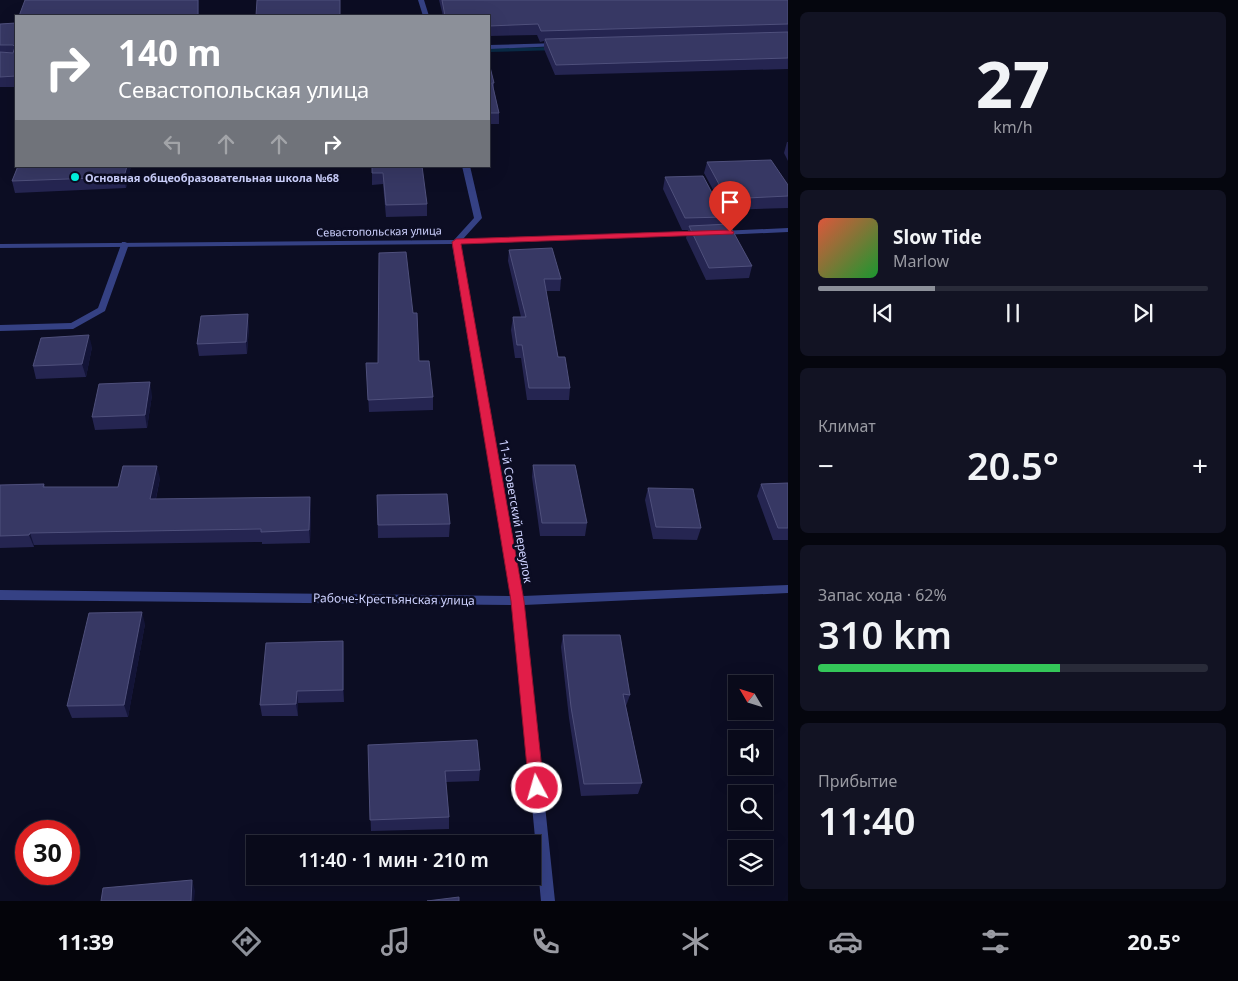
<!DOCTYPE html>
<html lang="ru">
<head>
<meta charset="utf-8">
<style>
  :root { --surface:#090a1a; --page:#121323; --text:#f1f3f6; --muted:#999aa2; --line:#292b39; --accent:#8c9099 }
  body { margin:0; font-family:"Noto Sans",sans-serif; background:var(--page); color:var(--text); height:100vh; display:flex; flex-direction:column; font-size:19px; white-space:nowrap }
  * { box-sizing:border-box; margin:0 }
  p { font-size:16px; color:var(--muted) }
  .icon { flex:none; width:28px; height:28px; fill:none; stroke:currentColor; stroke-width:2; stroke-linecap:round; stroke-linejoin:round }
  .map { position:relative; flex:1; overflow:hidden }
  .drawer { display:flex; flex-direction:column; gap:12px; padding:12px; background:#05060e; width:450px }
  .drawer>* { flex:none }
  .top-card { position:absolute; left:15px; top:15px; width:475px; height:152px; border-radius:0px; box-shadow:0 5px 20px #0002,0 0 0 1px var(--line); background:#8c9099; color:#fff; overflow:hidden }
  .needle { width:32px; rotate:308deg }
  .controls { position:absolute; left:728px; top:675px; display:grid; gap:10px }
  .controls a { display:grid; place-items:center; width:45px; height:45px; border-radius:0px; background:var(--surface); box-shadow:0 5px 20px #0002,0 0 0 1px var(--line); font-size:25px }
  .speed { position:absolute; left:15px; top:820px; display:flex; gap:10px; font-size:25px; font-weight:700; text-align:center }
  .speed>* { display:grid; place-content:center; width:65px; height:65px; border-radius:50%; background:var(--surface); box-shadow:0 5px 20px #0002,0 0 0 1px var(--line); line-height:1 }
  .speed .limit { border:8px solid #d22; background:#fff; color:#111 }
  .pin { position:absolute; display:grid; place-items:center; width:42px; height:42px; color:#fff; margin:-51px -21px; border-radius:50% 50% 50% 0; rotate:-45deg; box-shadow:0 0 5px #0007 }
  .pin .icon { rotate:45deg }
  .me { position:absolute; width:55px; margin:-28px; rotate:354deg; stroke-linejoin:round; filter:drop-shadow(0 0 4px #0008) }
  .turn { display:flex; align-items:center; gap:18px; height:105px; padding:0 20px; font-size:22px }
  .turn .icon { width:65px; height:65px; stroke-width:2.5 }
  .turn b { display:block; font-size:35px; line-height:42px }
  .lanes { display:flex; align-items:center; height:48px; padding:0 20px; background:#0003; justify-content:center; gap:25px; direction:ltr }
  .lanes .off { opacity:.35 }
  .big { font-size:38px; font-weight:600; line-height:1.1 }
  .drawer .widget { flex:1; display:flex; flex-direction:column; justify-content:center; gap:8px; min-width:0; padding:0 18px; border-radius:8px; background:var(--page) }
  .drawer .dial { align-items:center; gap:0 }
  .dial b { font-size:65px; line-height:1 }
  .song { display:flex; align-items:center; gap:15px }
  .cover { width:60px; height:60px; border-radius:8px; background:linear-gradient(135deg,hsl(10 70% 55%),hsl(130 70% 35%)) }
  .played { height:5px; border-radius:2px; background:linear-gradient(90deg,var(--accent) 30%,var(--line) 30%) }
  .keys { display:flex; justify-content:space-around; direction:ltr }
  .heat { display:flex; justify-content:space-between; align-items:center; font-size:28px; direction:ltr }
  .charge { height:8px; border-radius:4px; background:linear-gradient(90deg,#34c759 62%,var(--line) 0) }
  .trip { position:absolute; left:246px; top:835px; width:295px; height:50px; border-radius:0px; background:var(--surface); box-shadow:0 5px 20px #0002,0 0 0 1px var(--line); font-weight:600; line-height:50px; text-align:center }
  .menu { display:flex; height:80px; justify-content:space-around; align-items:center; background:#04040a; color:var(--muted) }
  .menu .icon { width:35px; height:35px }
  .menu .selected { color:var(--accent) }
  .menu b { font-size:22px; color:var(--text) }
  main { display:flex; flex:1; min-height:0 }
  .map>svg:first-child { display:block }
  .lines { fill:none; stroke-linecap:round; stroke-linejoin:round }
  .stream { fill:#092a45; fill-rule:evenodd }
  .lane { fill:#354184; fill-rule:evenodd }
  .street { fill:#354184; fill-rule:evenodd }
  .wall { fill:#252551 }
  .shaded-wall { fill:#131437 }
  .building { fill:#373864; stroke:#4f507c }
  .route { fill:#e11d48; stroke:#92132f }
  .poi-dot { fill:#00f9e4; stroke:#0c0d23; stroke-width:2 }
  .labels { text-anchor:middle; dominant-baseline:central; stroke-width:5; stroke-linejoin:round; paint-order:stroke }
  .far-poi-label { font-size:11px; font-weight:bold; fill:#ced2ff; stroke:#0c0d23; text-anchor:start }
  .far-street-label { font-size:11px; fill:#ced2ff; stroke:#0c0d23 }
  .street-label { font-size:12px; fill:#ced2ff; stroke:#0c0d23 }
</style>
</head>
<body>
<main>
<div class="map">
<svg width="788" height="901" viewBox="0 0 788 901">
  <rect width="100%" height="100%" fill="#0c0d23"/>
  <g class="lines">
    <!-- stream -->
    <path class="stream" d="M557,47L560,49L559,50L489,52V48Z"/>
    <!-- lane -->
    <path class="lane" d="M122,242H125L129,244L105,311L73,329L0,331V325L71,323L98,308Z"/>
    <!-- street -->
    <path class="street" d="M418,0H424L429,16H423Z
      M558,43L560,44V46L489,49V45Z
      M462,166H470L482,218L463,239L699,231L703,233L699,235L460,244L523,596L788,585V593L524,605L555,901H541L513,605L0,600V590L511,596L452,244L0,248V244L454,240L474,218Z
      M788,228V232L721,235L717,233L721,231Z"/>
  </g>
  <!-- wall -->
  <path class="wall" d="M439,0H788V69L555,75L544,49V41L540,42L537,35L489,36V16H443Z
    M16,23V87H0V24Z
    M489,63L494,83V89L499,113V124H489Z
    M787,142H788V161L784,153Z
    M707,162L788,185V208L724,210L704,173Z
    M18,166H131L126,188L15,193L12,181Z
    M372,166L427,204V216L386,217L383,184L372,185Z
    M665,177L725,217L723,225L752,266L749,278L706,280L686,238L688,230H682L663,189Z
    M509,250L561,279L560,291H546L558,357L570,388L569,400H527L521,358H515L511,330L513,317H521L508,261Z
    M249,326L247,354L199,356L197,344Z
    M92,347L86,377L36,379L33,366Z
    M419,361L433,397V410L369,412L367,376Z
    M152,395L147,428L95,430L92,417Z
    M533,465L587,523L585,536H540L532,477Z
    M160,478L156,499L311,510L310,543L262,544V542L34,545V547L0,548V485L44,484L45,487H118Z
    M788,483V540H773L757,496L761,484Z
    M648,488L701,528L697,540L653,539L645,500Z
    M377,495L450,524L449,537L378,538Z
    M145,624L128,717L72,718L67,706Z
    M563,635L630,695L626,706L642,783L638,794L581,796L569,718L561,647Z
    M344,653V702L298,703V716H262L260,705Z
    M368,745L480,770L479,781L446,782L449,817V829L371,831Z"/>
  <!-- shaded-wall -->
  <path class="shaded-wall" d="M198,0H199V16H198Z
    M127,166H131L126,188L124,177Z
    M248,314L249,326L247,354L246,342Z
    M89,335L92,347L86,377L82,364Z
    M150,382L152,395L147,428L145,415Z
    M157,466L160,478L153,511L150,499Z
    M310,497L311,510L310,543L309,530Z
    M30,533L34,545V547L29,535Z
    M142,612L145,624L128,717L124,705Z
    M343,641L344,653V702L343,690Z
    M297,691L298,703V716L296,704Z
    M192,880L195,891L194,901H191Z"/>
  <!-- building -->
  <path class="building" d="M25,0H198V16H19Z
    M257,0H340V16H256Z
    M442,0H788V24L541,31L538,24L489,26V16H445Z
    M16,23V76L0,77V52L13,53L15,47L13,45H0V24Z
    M788,32V58L556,65L545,39Z
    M489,63L494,83H492L499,113H489Z
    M771,160L788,185V196L727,199L707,162Z
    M18,166H127L124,177L12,181Z
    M372,166H422L427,204L386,205L383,173H372Z
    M703,176L725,217L685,218L665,177Z
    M729,224L752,266L709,268L689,226Z
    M552,248L561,279H544L558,357H565L570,388H529L522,345H517L513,317H526L509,250Z
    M406,252L413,313H417L419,361H429L433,397L368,400L366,363H378L379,253Z
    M248,314L246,342L197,344L201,316Z
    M89,335L82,364L33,366L41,338Z
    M150,382L145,415L92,417L99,384Z
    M533,465H575L587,523H542Z
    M123,466H157L150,499L310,497L309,530L261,532V529L30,533L29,535L0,536V485L44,484L43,487H118Z
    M788,483V528H778L761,484Z
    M648,488L693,489L701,528L656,527Z
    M447,494L450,524L378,525L377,495Z
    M142,612L124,705L67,706L89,613Z
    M563,635H620L630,695L623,694L642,783L584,784L571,707Z
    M343,641V690L297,691L296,704L260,705L266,643Z
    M477,740L480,770L445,771L449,817L370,820L368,745Z
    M192,880L191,901H101L103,888Z
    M459,897V901H427Z"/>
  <!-- route -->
  <path class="route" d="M730,230L734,232L733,234L461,244L524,601L544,788L542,793L537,795L532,793L529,788L511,601L452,242L456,239Z"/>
  <!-- markers -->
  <circle class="poi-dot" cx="75" cy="177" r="5"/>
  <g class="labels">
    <!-- far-poi labels -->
    <g class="far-poi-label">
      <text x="85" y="177">Основная общеобразовательная школа №68</text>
    </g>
    <!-- far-street labels -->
    <g class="far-street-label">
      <text transform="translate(379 231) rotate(-1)">Севастопольская улица</text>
    </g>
    <!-- street labels -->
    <g class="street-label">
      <text transform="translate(516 511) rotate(80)">11-й Советский переулок</text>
      <text transform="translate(394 599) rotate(1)">Рабоче-Крестьянская улица</text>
    </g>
  </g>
</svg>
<div class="controls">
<a><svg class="needle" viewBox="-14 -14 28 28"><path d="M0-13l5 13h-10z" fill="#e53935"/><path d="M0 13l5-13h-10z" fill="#999aa2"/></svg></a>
<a><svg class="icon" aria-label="sound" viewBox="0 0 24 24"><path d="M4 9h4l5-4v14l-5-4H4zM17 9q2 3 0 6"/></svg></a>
<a><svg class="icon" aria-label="search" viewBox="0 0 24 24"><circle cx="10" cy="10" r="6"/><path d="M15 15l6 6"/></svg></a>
<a><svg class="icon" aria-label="layers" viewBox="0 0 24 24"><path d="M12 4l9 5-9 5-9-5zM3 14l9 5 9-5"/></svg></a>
</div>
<div class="speed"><div class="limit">30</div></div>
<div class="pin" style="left:730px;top:232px;background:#d93025"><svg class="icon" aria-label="arrive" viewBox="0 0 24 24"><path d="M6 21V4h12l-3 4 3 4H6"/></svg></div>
<svg class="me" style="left:537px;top:788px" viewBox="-20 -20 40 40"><circle r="17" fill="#e11d48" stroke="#fff" stroke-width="3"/><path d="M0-11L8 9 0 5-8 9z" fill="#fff"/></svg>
<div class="trip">11:40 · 1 мин · 210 m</div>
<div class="top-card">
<div class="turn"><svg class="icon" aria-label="right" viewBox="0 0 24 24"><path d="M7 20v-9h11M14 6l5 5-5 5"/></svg><div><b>140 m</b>Севастопольская улица</div></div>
<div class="lanes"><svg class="icon off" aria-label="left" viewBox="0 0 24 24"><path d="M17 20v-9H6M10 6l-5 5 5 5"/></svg><svg class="icon off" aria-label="ahead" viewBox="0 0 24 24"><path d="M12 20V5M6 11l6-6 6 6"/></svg><svg class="icon off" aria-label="ahead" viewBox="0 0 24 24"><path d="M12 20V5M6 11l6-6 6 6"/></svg><svg class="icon" aria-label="right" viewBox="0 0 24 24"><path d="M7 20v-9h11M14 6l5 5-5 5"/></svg></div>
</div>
</div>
<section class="drawer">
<div class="widget dial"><b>27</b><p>km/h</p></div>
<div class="widget">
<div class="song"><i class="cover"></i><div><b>Slow Tide</b><p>Marlow</p></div></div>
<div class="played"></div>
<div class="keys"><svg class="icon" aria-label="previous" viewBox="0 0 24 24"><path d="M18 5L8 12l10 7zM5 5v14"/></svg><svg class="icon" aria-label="pause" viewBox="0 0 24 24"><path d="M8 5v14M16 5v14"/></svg><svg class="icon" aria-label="next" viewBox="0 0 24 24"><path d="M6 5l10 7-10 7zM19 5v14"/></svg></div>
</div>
<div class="widget"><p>Климат</p>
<div class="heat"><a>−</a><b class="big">20.5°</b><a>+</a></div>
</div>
<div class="widget"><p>Запас хода · 62%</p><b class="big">310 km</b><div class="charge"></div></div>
<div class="widget"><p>Прибытие</p><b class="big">11:40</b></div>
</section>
</main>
<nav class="menu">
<b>11:39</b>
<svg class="icon selected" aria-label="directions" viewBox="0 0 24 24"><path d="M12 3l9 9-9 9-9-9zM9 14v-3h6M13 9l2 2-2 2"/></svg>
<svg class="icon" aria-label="music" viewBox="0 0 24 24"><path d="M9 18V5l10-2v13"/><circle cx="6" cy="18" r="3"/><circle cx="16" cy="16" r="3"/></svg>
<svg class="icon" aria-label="phone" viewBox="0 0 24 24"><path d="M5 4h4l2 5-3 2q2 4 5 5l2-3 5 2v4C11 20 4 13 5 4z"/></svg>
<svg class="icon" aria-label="climate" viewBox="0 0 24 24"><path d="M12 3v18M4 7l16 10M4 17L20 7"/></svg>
<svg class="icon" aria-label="car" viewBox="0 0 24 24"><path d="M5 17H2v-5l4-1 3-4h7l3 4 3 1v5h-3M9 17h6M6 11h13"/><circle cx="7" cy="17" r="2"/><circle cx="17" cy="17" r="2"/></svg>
<svg class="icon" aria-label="filters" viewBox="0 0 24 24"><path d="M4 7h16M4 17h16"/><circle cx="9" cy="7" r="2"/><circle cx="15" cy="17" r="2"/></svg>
<b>20.5°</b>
</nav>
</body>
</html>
